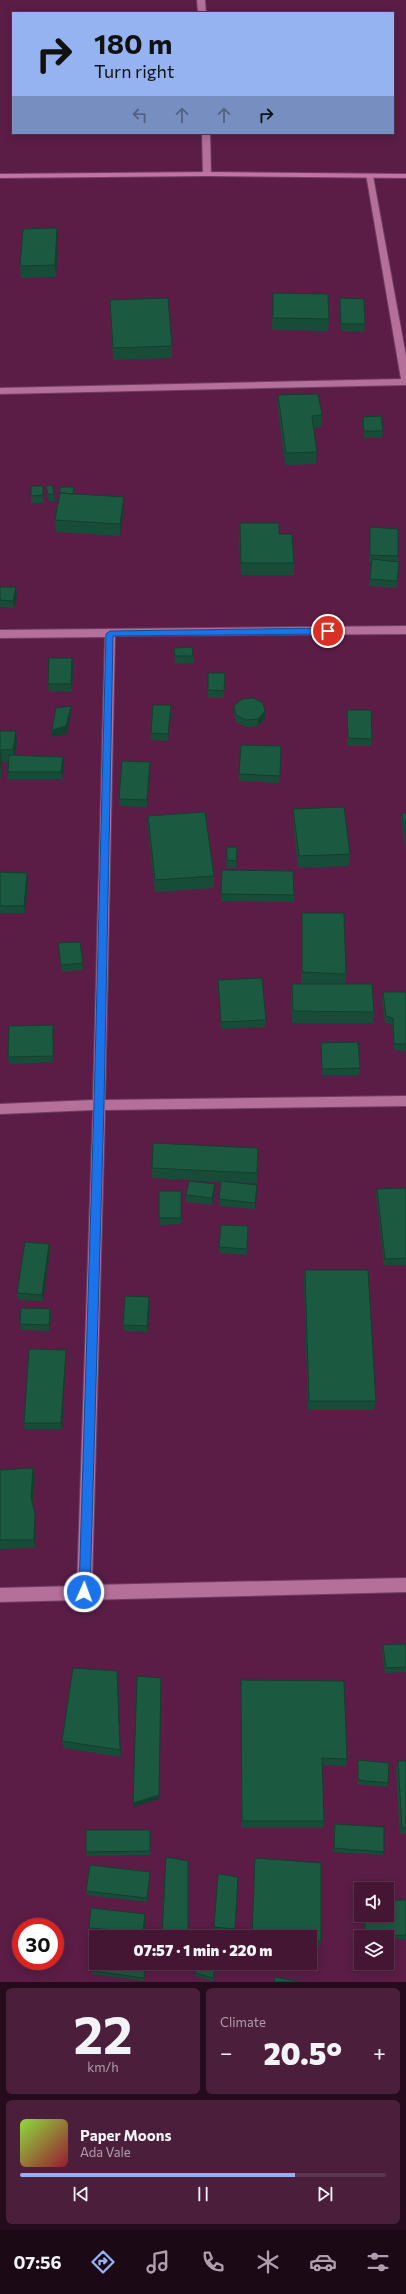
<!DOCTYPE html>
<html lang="en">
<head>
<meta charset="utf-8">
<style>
  :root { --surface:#441634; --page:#4b1f3c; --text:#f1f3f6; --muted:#af9fac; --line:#5c354f; --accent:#95b2f1 }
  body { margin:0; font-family:Commissioner,sans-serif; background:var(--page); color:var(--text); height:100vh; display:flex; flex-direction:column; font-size:15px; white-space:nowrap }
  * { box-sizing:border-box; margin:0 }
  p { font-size:13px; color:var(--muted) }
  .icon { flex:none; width:22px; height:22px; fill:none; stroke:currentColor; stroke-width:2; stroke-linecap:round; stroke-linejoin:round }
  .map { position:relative; height:1982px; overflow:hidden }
  .details { display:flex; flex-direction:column; gap:6px; padding:6px; background:#250c1d; flex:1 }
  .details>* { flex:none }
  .guide { position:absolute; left:12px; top:12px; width:382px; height:122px; border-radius:0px; box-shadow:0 2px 10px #0003,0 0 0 1px var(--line); background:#95b2f1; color:#111; overflow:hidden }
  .tools { position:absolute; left:354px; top:1882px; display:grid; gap:8px }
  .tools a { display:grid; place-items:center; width:40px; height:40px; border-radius:0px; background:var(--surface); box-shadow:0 2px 10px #0003,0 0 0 1px var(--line); font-size:20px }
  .speed { position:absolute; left:12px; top:1918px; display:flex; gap:8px; font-size:20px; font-weight:700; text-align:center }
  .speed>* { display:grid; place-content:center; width:52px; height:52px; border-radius:50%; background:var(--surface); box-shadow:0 2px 10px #0003,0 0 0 1px var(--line); line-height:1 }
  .speed .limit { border:6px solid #d22; background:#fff; color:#111 }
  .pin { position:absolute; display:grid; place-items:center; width:34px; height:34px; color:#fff; margin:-17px; border:2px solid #fff; border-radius:50%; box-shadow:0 1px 4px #0007 }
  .me { position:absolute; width:44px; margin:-22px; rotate:2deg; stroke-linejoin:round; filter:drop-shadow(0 0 3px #0008) }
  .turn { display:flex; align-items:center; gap:14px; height:84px; padding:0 16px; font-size:18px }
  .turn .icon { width:52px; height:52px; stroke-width:2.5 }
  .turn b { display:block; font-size:28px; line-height:34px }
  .lanes { display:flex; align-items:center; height:38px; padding:0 16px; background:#0003; justify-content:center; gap:20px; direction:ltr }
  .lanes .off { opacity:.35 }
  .big { font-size:30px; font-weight:800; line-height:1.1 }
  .details .widget { flex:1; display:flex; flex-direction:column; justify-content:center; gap:6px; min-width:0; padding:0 14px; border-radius:6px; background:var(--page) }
  .details .dial { align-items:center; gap:0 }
  .dial b { font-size:52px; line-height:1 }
  .song { display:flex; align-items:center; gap:12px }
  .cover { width:48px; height:48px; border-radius:6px; background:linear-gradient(135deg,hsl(90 70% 55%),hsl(350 70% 35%)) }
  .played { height:4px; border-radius:2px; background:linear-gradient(90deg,var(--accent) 75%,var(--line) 75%) }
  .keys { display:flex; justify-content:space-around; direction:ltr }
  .heat { display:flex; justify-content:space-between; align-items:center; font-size:22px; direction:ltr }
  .details .tiles { flex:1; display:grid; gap:6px; grid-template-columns:1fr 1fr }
  .widget:last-child { grid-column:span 2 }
  .trip { position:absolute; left:89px; top:1930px; width:228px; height:40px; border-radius:0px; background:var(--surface); box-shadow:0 2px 10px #0003,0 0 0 1px var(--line); font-weight:800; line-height:40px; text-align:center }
  .tabs { display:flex; height:64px; justify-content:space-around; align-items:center; background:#1b0915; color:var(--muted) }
  .tabs .icon { width:28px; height:28px }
  .tabs .selected { color:var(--accent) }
  .tabs b { font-size:18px; color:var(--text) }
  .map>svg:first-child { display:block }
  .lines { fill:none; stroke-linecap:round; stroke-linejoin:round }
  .street-casing { stroke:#6f3e61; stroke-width:2 }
  .secondary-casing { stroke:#6f3e61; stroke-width:2 }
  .street { fill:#b5709a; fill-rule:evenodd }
  .secondary { fill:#c472a4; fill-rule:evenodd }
  .wall { fill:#174d38 }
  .shaded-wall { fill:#133f2e }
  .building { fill:#1b5a41; stroke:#133f2e }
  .route { fill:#1a73e8; stroke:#114b97 }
</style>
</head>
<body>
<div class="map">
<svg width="406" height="1982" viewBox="0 0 406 1982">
  <rect width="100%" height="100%" fill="#5b1d46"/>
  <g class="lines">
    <defs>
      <path id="street" d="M197,0H205L206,13H198Z
        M202,133H210L211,174L207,176L203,174Z
        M366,174L373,176L406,356V385L0,394V388L401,379Z
        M406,626V634L115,636L105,1100L406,1096V1106L105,1110L92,1585L406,1578V1592L0,1602V1588L77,1586L93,1110L0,1114V1104L93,1100L105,637L0,638V630Z"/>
      <path id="secondary" d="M207,172L406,174V178L207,176L0,178V174Z"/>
    </defs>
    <!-- street casing -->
    <use href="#street" class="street-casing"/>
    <!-- secondary casing -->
    <use href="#secondary" class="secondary-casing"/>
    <!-- street -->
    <use href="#street" class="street"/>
    <!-- secondary -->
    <use href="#secondary" class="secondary"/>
  </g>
  <!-- wall -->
  <path class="wall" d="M57,228L58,241L56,277L21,278L20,266Z
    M273,293L329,319L328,331L272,330Z
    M340,298L365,324L364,332L341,331L340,306Z
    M110,300L172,346V358L113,360Z
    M278,395L322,415L321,427L313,428L317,452L316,464L285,465L278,408Z
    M363,417L383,431L382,438H364L362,424Z
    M46,486L54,494L55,501H49L47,493Z
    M44,493V503H31V496Z
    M74,494L124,497V509L120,536L56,532L55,520Z
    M240,523L279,534L294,563V575H241L239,536Z
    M370,527L398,556V562H399L397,588L369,586L371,562H369Z
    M0,587L17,595L14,608L0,607Z
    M174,648L193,656L194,663L175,664Z
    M72,658L73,665L72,691L49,692L48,684Z
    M225,673L224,698H208V690Z
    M234,706L265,711V719L258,726L246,727L236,722L234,713Z
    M347,710L372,739L371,746H347Z
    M171,712L168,741L151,740V733Z
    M0,731L17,743L15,755L63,757L64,764L62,779H8V761L2,762L1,779H0Z
    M150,762V769L147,807L119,806V799Z
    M239,774L280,776L279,783L239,781Z
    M293,809L350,854L349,866L298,868L293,821Z
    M402,813H406V850L401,820Z
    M148,816L214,876V888L155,892L148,828Z
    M227,847H237L236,868H226Z
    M222,870L294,895V902L221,901Z
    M0,872L27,873L28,880L25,913H0Z
    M302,913L346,974L345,984L374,1012L373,1023H292L291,995L292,984H313H301V924Z
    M80,942L83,970L62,972L58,943Z
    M218,980L266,1020L265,1027L221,1029Z
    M383,992H406V1051L394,1050L392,1024L385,1023L382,999Z
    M53,1025L54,1032L53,1062L9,1064L8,1057Z
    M321,1043L360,1068L359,1075H322L321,1049Z
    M258,1148L257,1183L225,1182L257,1185L255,1209L219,1206L221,1182L152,1178V1168Z
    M406,1188V1265H384L376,1195L377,1189Z
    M215,1190L212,1205L186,1202V1195Z
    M159,1191H181V1224L160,1225Z
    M221,1225L248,1226L247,1255L219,1253Z
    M49,1244L50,1251L43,1301L18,1300L17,1293Z
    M305,1270L376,1401L374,1410H308L304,1280Z
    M149,1303L148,1332L124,1331L123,1325Z
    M50,1309L51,1315L49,1331L21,1330L20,1324Z
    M66,1350V1356L62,1429H25L24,1423Z
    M33,1468L35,1477L33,1505L36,1523L35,1548L0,1549V1470Z
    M406,1644V1672L385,1673L382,1650L383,1645Z
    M117,1671L121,1757L64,1748L62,1741Z
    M241,1680L347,1759L346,1766L323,1765L324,1821L323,1828H241Z
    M358,1760L388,1783L387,1787L357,1784V1765Z
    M398,1761H406V1834H400L396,1768Z
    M335,1824L384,1852L383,1855L333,1852L334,1828Z
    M150,1830V1855L87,1856L86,1852Z
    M166,1857L188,1937H162Z
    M255,1858L321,1941L319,1947L310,1946V1937H252Z
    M150,1875L147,1902L87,1895L86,1891Z
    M238,1877L235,1932L213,1930L214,1927Z
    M406,1900V1939H387V1937H365L363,1915H387Z
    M145,1914V1917L144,1936L90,1931L89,1928Z
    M96,1963H146L144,1981L92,1974V1971Z
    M217,1963L213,1981L195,1976V1973Z"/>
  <!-- shaded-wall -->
  <path class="shaded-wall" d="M57,228L58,241L56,277L55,265Z
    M43,486L44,493V503L43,495Z
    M124,497V509L120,536V524Z
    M16,587L17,595L14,608L13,601Z
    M72,658L73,665L72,691L71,684Z
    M171,705V712L168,741V734Z
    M71,706V713L67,734L52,737V730Z
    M265,711V719L258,726V719Z
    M16,731L17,743L14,761L13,749Z
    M1,750L2,762L1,779L0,759Z
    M63,757L64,764L62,779L61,772Z
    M150,762V769L147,807V800Z
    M27,873L28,880L25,913L24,906Z
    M53,1025L54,1032L53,1062Z
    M215,1184V1190L212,1205V1198Z
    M257,1185V1191L255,1209V1203Z
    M49,1244L50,1251L43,1301L42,1295Z
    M149,1297V1303L148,1332L147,1326Z
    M50,1309L51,1315L49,1331V1325Z
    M66,1350V1356L62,1429L61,1423Z
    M33,1468L35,1477L32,1507L31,1498Z
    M35,1514L36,1523L35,1548L34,1540Z
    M117,1671L118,1679L121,1757L120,1750Z
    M161,1678L159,1799L133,1807V1803Z
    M150,1872V1875L147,1902V1898Z
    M145,1914V1917L144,1936L143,1932Z
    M145,1963H146L144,1981V1978Z"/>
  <!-- building -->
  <path class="building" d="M57,228L55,265L20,266L23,229Z
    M273,293L328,294L329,319L273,318Z
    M168,298L172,346L113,348L110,300Z
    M340,298L364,299L365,324H341Z
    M318,394L322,415L312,416L317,452L286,453L278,395Z
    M381,416L383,431H364L363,417Z
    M52,485L54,494H48L46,486Z
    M31,486H43V495L31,496Z
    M60,487H74L73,494L60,493Z
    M60,493L124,497L120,524L55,520Z
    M240,523H279V534H292L294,563H241Z
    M370,527L398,529V556L370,555Z
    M372,559L399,562L397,581L370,579Z
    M0,587H16L13,601L0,600Z
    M192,647L193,656H175L174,648Z
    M49,658H72L71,684H48Z
    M208,673H225L224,691L208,690Z
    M253,698L263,703L265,711L258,719L246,720L236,715L234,706L242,699Z
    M153,705H171L168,734L151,733Z
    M71,706L66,726L52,730L56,708Z
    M347,710H371L372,739L348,738Z
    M0,731H16L13,749L1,750L0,759Z
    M241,745L281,746L280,776L239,774Z
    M9,755L63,757L61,772H8Z
    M122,761L150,762L147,800L119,799Z
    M344,807L350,854L299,856L293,809Z
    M205,812L214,876L155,880L148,816Z
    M402,813H406V839Z
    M227,847H237L236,861L227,860Z
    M222,870L293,871L294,895L221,894Z
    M0,872L27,873L24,906H0Z
    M302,913H344L346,974L302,972Z
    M80,942L83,963L61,965L58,943Z
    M262,978L266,1020L221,1022L218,980Z
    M292,984H372L374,1012L293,1011Z
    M383,992H406V1044H394L393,1018L386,1016Z
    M53,1025V1056L8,1057L9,1026Z
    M358,1042L360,1068L322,1069L321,1043Z
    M153,1143L258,1148L257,1173L152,1168Z
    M189,1181L215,1184L212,1198L186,1195Z
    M221,1181L257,1185L255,1203L219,1199Z
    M406,1188V1258L385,1259L377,1189Z
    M159,1191H181V1218H159Z
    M221,1225L248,1226L247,1249L219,1247Z
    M25,1242L49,1244L42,1295L17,1293Z
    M305,1270H368L376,1401H309Z
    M125,1296L149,1297L147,1326L123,1325Z
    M21,1308L50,1309L49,1325L20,1324Z
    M29,1349L66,1350L61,1423H24Z
    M33,1468L31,1498L35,1514L34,1540H0V1470Z
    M406,1644V1667L386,1668L383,1645Z
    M73,1668L117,1671L120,1750L62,1741Z
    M137,1676L161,1678L159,1795L133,1803Z
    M241,1680L344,1681L347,1759L322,1758L324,1821H242Z
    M358,1760L389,1763L388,1783L358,1780Z
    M398,1761H406V1828H402Z
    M335,1824L384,1827V1852L334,1848Z
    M86,1830H150V1851L86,1852Z
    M166,1857L188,1861V1937L162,1936Z
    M255,1858L321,1863V1941H310V1937H252Z
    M90,1865L150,1872L147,1898L86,1891Z
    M218,1874L238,1877L235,1929L214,1927Z
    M387,1900H406V1935L366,1937L364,1915H387Z
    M91,1908L145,1914L143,1932L89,1928Z
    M95,1945H96V1963H145L144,1978L92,1971Z
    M197,1963H216L213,1978L195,1973Z
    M275,1977L301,1982H274Z"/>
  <!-- route -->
  <path class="route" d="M328,628L332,631L328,634L113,636L104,1105L90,1592L88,1596L84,1597L80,1596L79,1592L94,1105L106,634L110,631Z"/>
</svg>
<div class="tools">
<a><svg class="icon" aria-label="sound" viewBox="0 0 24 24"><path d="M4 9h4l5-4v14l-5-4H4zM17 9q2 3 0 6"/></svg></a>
<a><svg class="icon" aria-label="layers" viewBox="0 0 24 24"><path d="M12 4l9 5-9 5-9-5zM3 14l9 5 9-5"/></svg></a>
</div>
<div class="speed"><div class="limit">30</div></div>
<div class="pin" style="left:328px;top:631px;background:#d93025"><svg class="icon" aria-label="arrive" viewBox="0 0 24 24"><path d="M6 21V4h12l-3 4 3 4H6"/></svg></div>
<svg class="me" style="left:84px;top:1592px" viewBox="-20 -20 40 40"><circle r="17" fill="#1a73e8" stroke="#fff" stroke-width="3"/><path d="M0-11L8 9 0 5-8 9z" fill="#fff"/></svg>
<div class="trip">07:57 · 1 min · 220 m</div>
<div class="guide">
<div class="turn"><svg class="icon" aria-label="right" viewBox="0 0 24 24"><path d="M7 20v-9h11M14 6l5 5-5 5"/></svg><div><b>180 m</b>Turn right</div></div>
<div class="lanes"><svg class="icon off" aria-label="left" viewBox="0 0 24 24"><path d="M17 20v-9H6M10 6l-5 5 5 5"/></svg><svg class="icon off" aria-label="ahead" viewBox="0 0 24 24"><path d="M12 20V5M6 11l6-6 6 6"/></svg><svg class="icon off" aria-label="ahead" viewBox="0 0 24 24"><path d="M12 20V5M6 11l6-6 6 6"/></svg><svg class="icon" aria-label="right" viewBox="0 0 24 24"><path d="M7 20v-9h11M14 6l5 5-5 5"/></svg></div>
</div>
</div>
<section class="details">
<div class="tiles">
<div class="widget dial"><b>22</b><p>km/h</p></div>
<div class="widget"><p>Climate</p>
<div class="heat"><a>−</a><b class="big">20.5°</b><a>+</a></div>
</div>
<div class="widget">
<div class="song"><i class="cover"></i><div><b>Paper Moons</b><p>Ada Vale</p></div></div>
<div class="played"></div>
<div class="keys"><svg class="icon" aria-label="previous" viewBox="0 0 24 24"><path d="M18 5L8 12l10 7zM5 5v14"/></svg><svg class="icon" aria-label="pause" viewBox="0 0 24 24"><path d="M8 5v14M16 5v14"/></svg><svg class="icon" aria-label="next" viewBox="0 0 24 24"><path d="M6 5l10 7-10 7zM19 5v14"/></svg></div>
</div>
</div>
</section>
<nav class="tabs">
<b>07:56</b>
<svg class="icon selected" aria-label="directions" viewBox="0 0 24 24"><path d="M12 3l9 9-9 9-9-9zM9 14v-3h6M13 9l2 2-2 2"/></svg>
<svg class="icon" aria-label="music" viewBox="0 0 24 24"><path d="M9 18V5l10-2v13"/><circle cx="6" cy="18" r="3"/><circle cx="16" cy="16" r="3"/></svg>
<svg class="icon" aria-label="phone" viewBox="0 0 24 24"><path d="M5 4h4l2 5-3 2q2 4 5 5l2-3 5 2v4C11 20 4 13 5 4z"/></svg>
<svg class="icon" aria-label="climate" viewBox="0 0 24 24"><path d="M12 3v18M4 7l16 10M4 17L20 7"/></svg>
<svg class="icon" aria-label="car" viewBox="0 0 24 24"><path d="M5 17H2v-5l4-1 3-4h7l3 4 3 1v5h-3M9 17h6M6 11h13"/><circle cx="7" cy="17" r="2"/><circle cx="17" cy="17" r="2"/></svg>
<svg class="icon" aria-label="filters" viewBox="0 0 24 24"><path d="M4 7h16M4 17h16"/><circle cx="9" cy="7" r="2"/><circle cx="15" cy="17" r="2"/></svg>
</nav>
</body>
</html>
